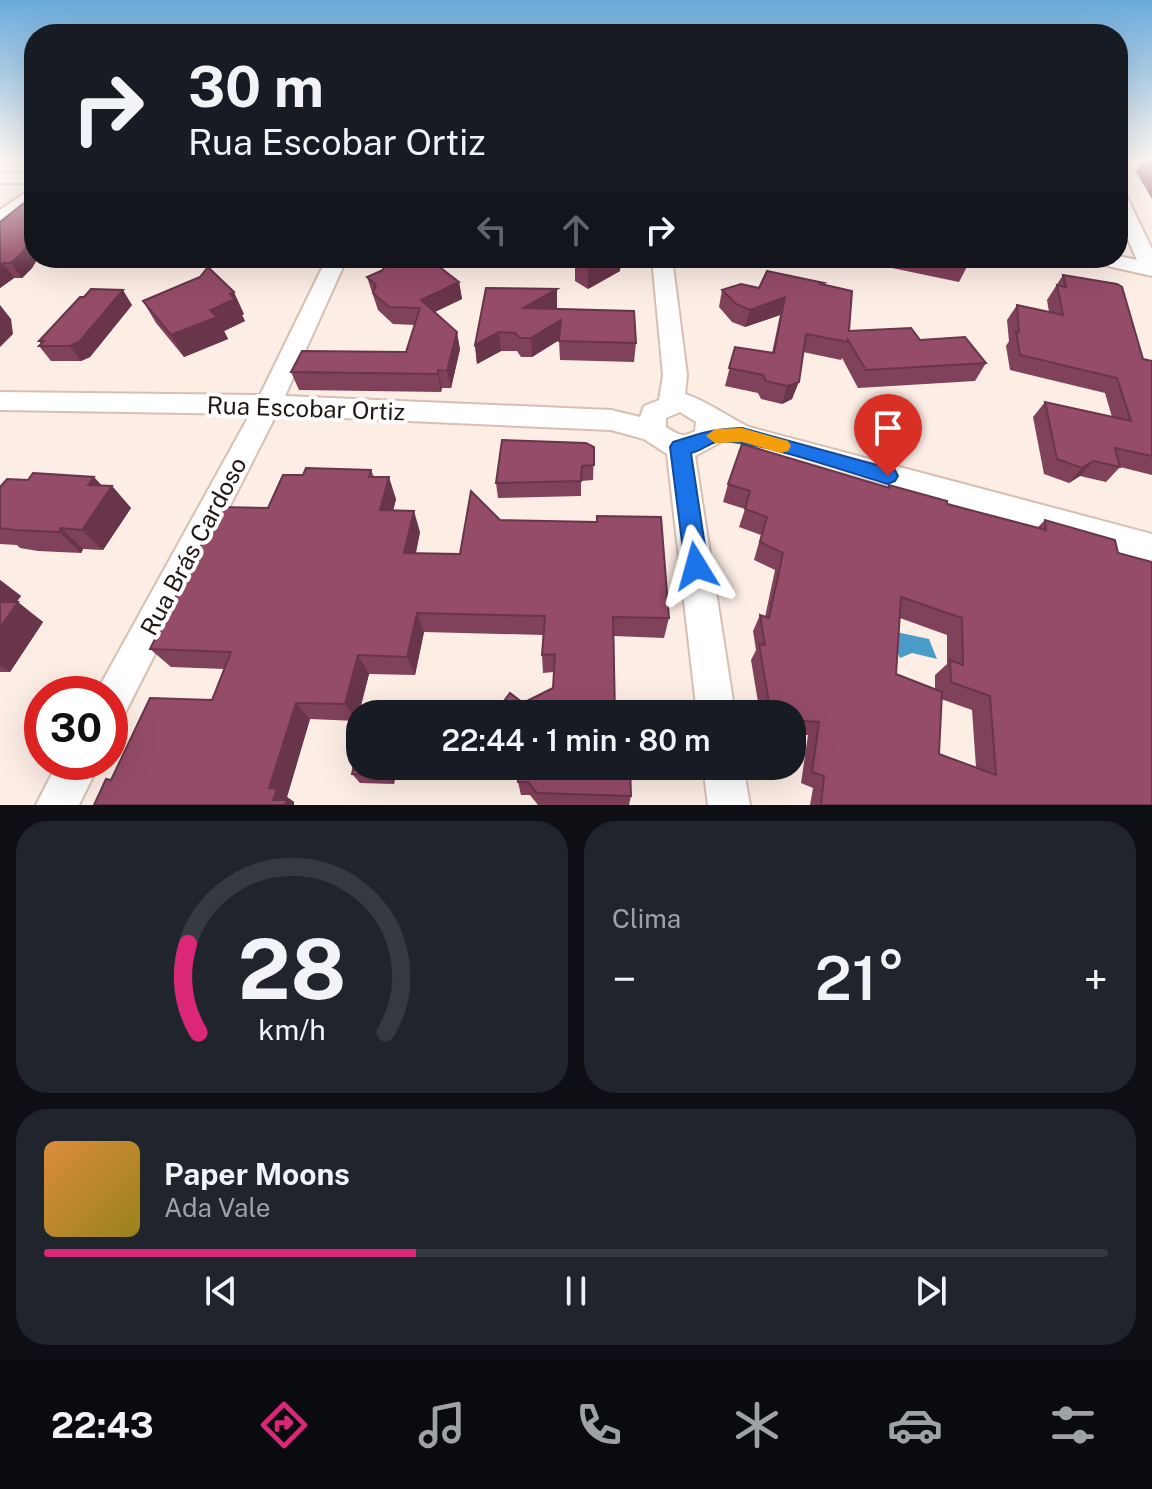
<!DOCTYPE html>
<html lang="pt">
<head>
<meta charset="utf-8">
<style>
  :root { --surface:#171b24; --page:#20242c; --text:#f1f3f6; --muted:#9ea1a6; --line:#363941; --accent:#db2777 }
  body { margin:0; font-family:"Public Sans",sans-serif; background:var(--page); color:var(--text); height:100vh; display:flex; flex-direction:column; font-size:30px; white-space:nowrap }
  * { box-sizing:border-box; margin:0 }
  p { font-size:26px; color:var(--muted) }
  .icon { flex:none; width:44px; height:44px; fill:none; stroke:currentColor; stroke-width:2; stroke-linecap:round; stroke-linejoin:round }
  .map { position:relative; height:805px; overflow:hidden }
  .panel { display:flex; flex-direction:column; gap:16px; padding:16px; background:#0d0f14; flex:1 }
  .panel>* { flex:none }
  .top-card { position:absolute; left:24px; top:24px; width:1104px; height:244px; border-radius:32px; box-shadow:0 8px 32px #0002; background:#171b24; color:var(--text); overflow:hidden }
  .speed { position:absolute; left:24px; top:676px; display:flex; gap:16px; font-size:40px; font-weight:700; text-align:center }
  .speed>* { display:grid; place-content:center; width:104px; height:104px; border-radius:50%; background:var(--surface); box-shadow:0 8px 32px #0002; line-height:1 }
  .speed .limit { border:12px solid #d22; background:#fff; color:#111 }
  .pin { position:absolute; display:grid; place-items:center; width:68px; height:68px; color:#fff; margin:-82px -34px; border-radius:50% 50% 50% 0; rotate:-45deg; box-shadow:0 0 8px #0007 }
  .pin .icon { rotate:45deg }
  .me { position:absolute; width:88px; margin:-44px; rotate:352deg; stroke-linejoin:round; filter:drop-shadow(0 0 6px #0008) }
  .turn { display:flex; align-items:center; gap:28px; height:168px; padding:0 32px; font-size:36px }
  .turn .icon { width:104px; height:104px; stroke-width:2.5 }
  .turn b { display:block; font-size:56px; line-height:68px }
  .lanes { display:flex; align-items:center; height:76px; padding:0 32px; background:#0003; justify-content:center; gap:40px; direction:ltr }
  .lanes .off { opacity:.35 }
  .big { font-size:60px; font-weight:600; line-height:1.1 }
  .panel .widget { flex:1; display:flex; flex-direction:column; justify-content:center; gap:12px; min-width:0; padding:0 28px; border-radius:32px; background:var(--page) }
  .panel .dial { align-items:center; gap:0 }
  .dial svg { height:208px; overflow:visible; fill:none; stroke:var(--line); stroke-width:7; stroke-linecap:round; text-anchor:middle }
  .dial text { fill:var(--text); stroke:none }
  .song { display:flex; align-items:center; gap:24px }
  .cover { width:96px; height:96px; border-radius:12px; background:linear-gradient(135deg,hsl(30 70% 55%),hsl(50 70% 35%)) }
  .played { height:8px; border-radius:4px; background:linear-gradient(90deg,var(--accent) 35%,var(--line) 35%) }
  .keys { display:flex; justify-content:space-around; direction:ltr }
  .heat { display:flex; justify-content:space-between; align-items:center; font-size:44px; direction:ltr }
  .panel .tiles { flex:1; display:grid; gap:16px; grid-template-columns:1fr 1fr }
  .widget:last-child { grid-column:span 2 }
  .trip { position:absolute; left:346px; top:700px; width:460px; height:80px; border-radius:32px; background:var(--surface); box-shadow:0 8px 32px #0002; font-weight:600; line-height:80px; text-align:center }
  .menu { display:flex; height:128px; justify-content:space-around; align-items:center; background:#090b0e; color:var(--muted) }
  .menu .icon { width:56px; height:56px }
  .menu .active { color:var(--accent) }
  .menu b { font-size:36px; color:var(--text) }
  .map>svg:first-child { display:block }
  .water { fill:#4b9bc8 }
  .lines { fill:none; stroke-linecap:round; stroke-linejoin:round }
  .minor-casing { stroke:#d8bfb3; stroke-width:4 }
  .minor { fill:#fff; fill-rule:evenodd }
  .wall { fill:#80415a; fill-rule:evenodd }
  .shaded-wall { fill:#68354a }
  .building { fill:#954c69; stroke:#68354a; stroke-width:2; fill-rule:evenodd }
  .route { fill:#1a73e8; stroke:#114b97; stroke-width:2 }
  .slow { fill:#f59e0b }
  .labels { text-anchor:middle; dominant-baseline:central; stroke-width:8; stroke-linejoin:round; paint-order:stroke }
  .street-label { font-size:24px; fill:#201713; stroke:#fff }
</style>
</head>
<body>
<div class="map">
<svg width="1152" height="805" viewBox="0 0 1152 805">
  <rect width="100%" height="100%" fill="#fcede5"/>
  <!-- water -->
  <path class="water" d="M887,630L929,639L937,659L912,653L900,658Z"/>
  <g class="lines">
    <defs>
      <path id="minor" d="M1118,158L1152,161V171L1118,166Z
        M0,173H34V183H0Z
        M34,187V201L7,223L0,225V210Z
        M1118,192L1127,197L1152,249V276L1090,262L1087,258L1118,256L1137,260L1118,217Z
        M327,258H347L285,396L611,410L640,417L644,406L659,400L663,375L652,258H672L687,375L685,394C709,402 726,416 749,427L1152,534V562L722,437L719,443L695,456L735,714H697L667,454L644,439L611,430L276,415L123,717L110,723V694H95L97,691L250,414L0,410V392L260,395ZM680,412L696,422L695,431C683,438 678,435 666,427V418Z
        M58,762H100L79,805H36Z
        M703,766H743L750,805H708Z"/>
    </defs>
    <!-- minor casing -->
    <use href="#minor" class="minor-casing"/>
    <!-- minor -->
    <use href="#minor" class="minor"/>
  </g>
  <!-- wall -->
  <path class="wall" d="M0,158H34L30,161L0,160Z
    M1144,158H1152V199L1136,172L1145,158Z
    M34,195V258H38L32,268L22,278H14L0,288V222Z
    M1118,214L1124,229L1118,238Z
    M228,258H293L287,268L232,267Z
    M575,258H621L620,271L588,289L575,281Z
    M739,258H767L766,261Z
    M844,258H968L970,261L959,282Z
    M1063,275L1143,359L1152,361V475L1120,467L1106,482L1080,476L1069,483L1044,474L1033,417L1045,402L1112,417L1105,393L1010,370L1006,346L1009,341L1007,320L1017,305L1049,312L1047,300Z
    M367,277L459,282L462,299L435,312L460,349L451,388H442L441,392L299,390L291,372L406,352L415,325L393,324L378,310Z
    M824,285L849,331L920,340L986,363L975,381L858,388L842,358L841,360L803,352L792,399L782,404L761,399L758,393L725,386L735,347L772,353L780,315L745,327L732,322L719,307L722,290Z
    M486,288L557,308L556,309L636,343L634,362L560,360L559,340L532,357H521L517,351H501L477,364L475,345Z
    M143,301L244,314L242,315L245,321L224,331L228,339L184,357L156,323Z
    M132,305L90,357L81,361H51L39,346L41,344L39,341Z
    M594,447L593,480L581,481V496L498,498L496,483Z
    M371,470L374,477L396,499L393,510L420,532L416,553L460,554L500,520L669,618L664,638L614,636L615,714L523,703L553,688L554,672L543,673L542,655L543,635L424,632L415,675L369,674L357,721L310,719L287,797L294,802L293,804L111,780L212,700L224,669L171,667L150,649L268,508L303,475Z
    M728,484L887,488L889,485L947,504L1037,528L1045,520L1152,805H810L813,788L801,783L808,735L792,734V714H760L751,660L756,650L753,631L760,615L765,617L775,570L754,560L761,535L739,527L745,509L723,502ZM900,618L947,635V664L935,675V689L896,674ZM941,699L972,710L976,767L939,754Z
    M102,486H112L131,508L103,550L83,549L81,553L38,551L20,548L17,545L0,544V487Z
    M0,580L21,596L16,602L43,622L10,672H0Z
    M397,766L394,784L360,783L352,774Z
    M518,766L631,796L629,805H538L530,795H521L518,782Z"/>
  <!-- shaded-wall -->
  <path class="shaded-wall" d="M32,236L34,239V258H38L32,268L22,278L11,263Z
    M284,258H293L287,268Z
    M606,258H621L620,271L588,289V267Z
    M3,263L14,278L0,288V265Z
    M459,282L462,299L424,317L421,300Z
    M557,289V308L524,326L523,308Z
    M123,290L132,305L90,357L81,361L70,346Z
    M234,292L244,314L242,315L245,321L224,331L228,339L184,357L171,335L210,310Z
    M785,297L780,315L745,327L750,310Z
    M0,305L11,319L13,334L0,347Z
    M561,320V339L532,357L531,338Z
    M457,332L460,349L451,388L447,371Z
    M499,332L501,351L477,364L475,345Z
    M438,370L442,388L441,392L438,374Z
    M799,382L792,399L782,404L787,386Z
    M1093,461L1080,476L1069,483L1082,468Z
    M94,477L108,492L112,486L131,508L103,550L82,530L88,485Z
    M389,477L396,499L388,532L380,510Z
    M414,511L420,532L411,574L404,553Z
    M61,528L83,549L81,553L59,532Z
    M0,580L21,596L4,620L0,617Z
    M18,602L43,622L10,672L0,666V628Z
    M417,613L424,632L415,675L407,657Z
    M358,655L369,674L357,721L345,704Z
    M296,703L310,719L287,797L294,802V805H281L273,800L269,788Z
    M388,766H397L394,784L386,775Z"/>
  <!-- building -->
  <path class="building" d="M1146,158H1152V168Z
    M34,195V236H32L22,253L11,263H3L0,265V222Z
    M1118,214L1124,229L1118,228Z
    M398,258H428L459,282L421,300L457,332L447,371L438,370V374L291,372L302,351L406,352L420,308L389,307L373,293L376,285L367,277L383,270L385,264Z
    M575,258H606L588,267L575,259Z
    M208,267L234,292L230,294L235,299L210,310L217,317L171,335L143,301L200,277Z
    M767,271L824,283L821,284L852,291L849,331L911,328L920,340L965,337L986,363L866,370L848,340V342L806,334L799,382L787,386L766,381L763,375L729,368L735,347L774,353L785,297L750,310L736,304L722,290L741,284L759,288Z
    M1063,275L1117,284L1122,287L1143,359L1152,361V456L1115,448L1120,467L1093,461L1082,468L1057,459L1045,402L1131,421L1117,378L1020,355L1016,331L1019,332L1017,305L1063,315L1057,285L1066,287Z
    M486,288L557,289L523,308L634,311L636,343L559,341L561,320L531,338H520L515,333L499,332L475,345Z
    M91,289L123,290L79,342L70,346H39L44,341H39L80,297H84Z
    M502,440L586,443L594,447V465L582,466L581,481L496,483Z
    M742,444L889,488V485L947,501V504L1046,530L1045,520L1115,540L1118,553L1152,562V805H821L824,776L812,772L819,722L792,720V714H771L759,644L765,645L760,615L769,618L783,553L760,542L767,517L745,509L750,491L728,484ZM901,597L962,618L963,665L950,660L951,682L990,696L996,775L939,754L942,692L896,674Z
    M306,468L371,470L369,477H389L380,510L414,511L404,553L460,554L471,491L500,520L597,522V516L661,517L669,618L613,617L615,714H502L501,705L510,693L523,703L553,688L555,654L542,655L545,616L417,613L407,657L358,655L345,704L296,703L269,788L277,789L273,800H287L285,805H94L106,779L111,780L150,698L212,700L231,652L150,649L220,507L268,508L283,475H303Z
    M33,473L94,477L88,485L112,486L82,530L61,528L59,532L15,530L0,528V487L7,479L28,480Z
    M0,602H18L0,628Z
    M367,710L400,711L399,714H366Z
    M360,739V766H388L386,775L352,774Z
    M518,766H630L631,796L537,793L528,782H518Z"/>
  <!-- sky -->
  <linearGradient id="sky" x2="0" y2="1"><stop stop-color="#69aadb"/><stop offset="0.59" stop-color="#fef7f3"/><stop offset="1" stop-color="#fef7f3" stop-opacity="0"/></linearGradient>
  <rect width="1152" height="270" fill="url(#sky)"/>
  <!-- route -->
  <path class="route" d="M742,428L888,468L895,470L898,476L895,481L888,484C856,475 739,433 713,443C705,446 701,451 691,453L708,566L704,573L696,576L688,573L685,566L670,447L673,442C701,433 712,429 742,428Z"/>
  <!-- slow -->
  <path class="slow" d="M742,428L788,441L791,446L788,451L781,453L742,442L715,443L706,436L715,429Z"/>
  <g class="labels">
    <!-- street labels -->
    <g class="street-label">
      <text transform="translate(306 408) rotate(2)">Rua Escobar Ortiz</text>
      <text transform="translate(193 546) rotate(-62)">Rua Brás Cardoso</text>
    </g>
  </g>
</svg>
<div class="speed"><div class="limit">30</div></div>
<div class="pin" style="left:888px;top:476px;background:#d93025"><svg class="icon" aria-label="arrive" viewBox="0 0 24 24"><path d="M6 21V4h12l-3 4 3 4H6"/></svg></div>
<svg class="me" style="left:696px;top:566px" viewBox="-20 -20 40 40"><path d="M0-17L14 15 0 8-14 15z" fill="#1a73e8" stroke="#fff" stroke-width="4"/></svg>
<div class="trip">22:44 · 1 min · 80 m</div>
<div class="top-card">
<div class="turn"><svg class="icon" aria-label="right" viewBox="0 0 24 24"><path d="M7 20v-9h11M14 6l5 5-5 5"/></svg><div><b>30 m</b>Rua Escobar Ortiz</div></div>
<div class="lanes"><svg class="icon off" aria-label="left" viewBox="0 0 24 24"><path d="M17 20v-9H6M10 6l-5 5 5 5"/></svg><svg class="icon off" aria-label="ahead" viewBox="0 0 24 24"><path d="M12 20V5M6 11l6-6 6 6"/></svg><svg class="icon" aria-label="right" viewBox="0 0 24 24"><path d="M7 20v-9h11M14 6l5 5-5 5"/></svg></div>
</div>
</div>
<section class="panel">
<div class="tiles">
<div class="widget dial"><svg viewBox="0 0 100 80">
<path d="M14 69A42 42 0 1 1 86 69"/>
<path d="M14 69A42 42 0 0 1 10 35" stroke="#db2777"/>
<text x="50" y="56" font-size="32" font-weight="700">28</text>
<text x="50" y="72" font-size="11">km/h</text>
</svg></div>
<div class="widget"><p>Clima</p>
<div class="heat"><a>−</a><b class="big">21°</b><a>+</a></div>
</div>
<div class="widget">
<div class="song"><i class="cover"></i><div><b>Paper Moons</b><p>Ada Vale</p></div></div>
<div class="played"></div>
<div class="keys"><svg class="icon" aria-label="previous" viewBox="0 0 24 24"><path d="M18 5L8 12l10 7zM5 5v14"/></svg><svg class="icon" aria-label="pause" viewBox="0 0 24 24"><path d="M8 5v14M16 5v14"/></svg><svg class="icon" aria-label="next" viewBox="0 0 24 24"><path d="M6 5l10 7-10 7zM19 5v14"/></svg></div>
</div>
</div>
</section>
<nav class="menu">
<b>22:43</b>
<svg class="icon active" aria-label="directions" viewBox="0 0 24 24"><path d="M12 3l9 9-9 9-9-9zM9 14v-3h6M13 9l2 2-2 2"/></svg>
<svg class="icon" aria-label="music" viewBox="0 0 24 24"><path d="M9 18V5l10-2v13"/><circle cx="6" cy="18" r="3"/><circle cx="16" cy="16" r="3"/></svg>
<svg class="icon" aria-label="phone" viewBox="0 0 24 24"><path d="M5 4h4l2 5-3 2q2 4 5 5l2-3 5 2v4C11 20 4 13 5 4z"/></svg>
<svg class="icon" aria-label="climate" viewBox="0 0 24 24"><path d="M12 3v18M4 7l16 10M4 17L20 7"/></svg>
<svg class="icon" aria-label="car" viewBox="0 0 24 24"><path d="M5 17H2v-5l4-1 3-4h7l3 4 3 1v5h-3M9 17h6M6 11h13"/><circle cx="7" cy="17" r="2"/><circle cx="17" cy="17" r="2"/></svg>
<svg class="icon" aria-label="filters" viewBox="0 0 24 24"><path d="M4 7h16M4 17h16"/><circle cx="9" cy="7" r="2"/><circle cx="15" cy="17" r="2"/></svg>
</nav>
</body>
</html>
